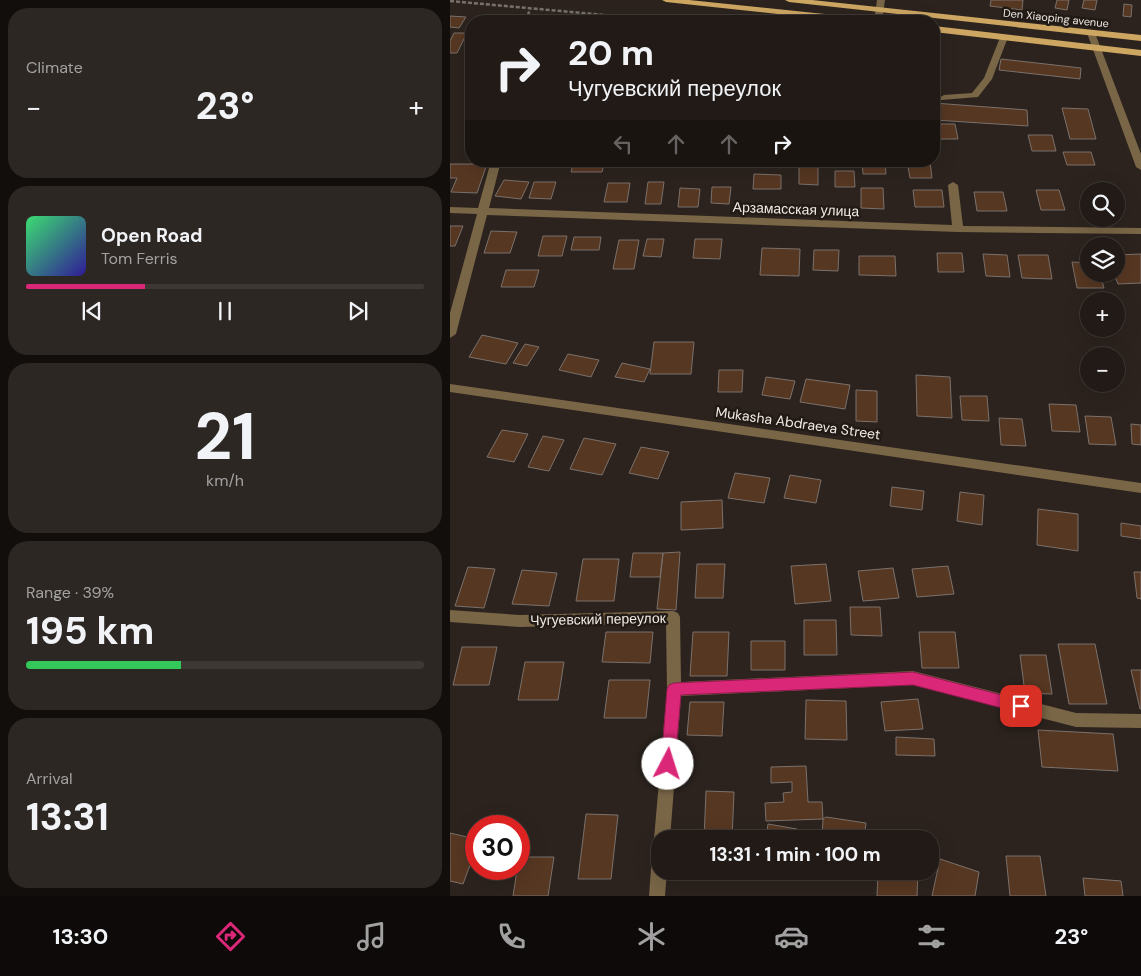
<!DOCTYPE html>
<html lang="en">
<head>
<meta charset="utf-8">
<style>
  :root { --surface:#211a16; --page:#2d2723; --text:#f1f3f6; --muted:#a2a1a1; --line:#3e3835; --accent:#db2777 }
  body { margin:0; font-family:"DM Sans",sans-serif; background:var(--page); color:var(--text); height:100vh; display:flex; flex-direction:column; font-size:19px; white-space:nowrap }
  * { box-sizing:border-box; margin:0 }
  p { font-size:16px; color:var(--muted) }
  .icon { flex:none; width:28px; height:28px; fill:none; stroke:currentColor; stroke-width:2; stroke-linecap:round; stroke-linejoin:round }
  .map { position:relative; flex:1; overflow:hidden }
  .side { display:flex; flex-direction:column; gap:8px; padding:8px; background:#120e0c; width:450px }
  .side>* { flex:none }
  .hud { position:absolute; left:15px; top:15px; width:475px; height:152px; border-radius:20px; box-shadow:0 5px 20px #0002,0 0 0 1px var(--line); background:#211a16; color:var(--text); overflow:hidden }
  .tools { position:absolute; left:630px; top:182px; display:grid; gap:10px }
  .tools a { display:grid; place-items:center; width:45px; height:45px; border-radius:50%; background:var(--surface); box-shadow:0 5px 20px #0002,0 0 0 1px var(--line); font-size:25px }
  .speed { position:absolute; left:15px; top:815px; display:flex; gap:10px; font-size:25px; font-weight:700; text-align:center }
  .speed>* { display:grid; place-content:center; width:65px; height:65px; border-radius:50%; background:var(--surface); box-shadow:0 5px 20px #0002,0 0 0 1px var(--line); line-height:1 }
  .speed .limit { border:8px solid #d22; background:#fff; color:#111 }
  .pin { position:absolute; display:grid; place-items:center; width:42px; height:42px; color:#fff; margin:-21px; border-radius:10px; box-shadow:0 2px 8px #0006 }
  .me { position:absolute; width:55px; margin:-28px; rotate:5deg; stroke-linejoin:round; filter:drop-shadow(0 0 4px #0008) }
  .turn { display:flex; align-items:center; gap:18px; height:105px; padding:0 20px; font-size:22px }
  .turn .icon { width:65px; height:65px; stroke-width:2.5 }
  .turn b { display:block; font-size:35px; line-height:42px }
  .lanes { display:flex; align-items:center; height:48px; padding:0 20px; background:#0003; justify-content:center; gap:25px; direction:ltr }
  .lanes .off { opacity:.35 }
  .big { font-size:38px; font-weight:700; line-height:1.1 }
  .side .widget { flex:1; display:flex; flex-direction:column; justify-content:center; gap:8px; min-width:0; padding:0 18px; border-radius:20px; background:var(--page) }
  .side .dial { align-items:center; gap:0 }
  .dial b { font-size:65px; line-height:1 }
  .song { display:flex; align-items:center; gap:15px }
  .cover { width:60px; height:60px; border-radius:8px; background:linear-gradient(135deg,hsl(140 70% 55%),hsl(250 70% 35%)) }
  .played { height:5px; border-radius:2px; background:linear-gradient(90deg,var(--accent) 30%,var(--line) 30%) }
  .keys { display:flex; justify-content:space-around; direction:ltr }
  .heat { display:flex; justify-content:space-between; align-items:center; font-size:28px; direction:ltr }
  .charge { height:8px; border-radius:4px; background:linear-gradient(90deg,#34c759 39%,var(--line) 0) }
  .trip { position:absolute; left:201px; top:830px; width:288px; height:50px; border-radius:20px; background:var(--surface); box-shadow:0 5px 20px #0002,0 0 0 1px var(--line); font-weight:700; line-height:50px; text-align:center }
  .menu { display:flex; height:80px; justify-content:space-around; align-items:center; background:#0d0a09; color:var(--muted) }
  .menu .icon { width:35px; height:35px }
  .menu .selected { color:var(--accent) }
  .menu b { font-size:22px; color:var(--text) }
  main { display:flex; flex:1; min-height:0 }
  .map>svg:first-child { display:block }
  .building { fill:#563722; stroke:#7b716b }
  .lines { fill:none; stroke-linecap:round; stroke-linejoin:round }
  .path { stroke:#79716c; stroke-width:2.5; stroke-dasharray:4 2; stroke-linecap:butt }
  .minor { fill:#796647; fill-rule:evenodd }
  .major { fill:#cda662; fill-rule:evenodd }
  .route { fill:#db2777; stroke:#8e194d }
  .labels { text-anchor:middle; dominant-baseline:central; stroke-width:5; stroke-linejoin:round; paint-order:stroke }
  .far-street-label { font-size:11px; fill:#f0eae6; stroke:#221a15 }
  .street-label { font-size:14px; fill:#f0eae6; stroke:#221a15 }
</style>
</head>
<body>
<main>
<section class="side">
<div class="widget"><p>Climate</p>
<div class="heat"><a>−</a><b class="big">23°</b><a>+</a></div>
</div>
<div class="widget">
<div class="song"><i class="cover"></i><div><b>Open Road</b><p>Tom Ferris</p></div></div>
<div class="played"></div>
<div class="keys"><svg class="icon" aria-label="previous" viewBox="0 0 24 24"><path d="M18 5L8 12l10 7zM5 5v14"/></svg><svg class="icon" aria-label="pause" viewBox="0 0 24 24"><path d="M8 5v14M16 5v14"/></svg><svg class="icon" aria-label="next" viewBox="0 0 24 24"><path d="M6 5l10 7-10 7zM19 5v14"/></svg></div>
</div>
<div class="widget dial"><b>21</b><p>km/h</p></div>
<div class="widget"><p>Range · 39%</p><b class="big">195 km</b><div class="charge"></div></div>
<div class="widget"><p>Arrival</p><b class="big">13:31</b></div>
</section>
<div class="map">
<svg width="691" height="896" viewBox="0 0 691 896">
  <rect width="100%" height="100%" fill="#2c231e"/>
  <!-- building -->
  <path class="building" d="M541,0H573L572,10L540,6Z
    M607,0H619L617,10L605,8Z
    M634,0H647L645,10L632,8Z
    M674,4L682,5L681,17L673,16Z
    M0,16L16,17L9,28L0,27Z
    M4,33H17L7,53H0V41Z
    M551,59L631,68L630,79L549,70Z
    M484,103L577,110L578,126L484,120Z
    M612,108L638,109L646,139H620Z
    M485,124H505L508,139H488Z
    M578,135H602L606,151H582Z
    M613,152H641L645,165H617Z
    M124,161H155L152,172H121Z
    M412,161H435L436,174H413Z
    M457,161H480L482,178H460Z
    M0,164H37L27,193L1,192L7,178H0Z
    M349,164H368V185L349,184Z
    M385,171H404L405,187H385Z
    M304,174L331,175V189H303Z
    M54,180L79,182L71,199L45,196Z
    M84,182H106L101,199L79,198Z
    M198,182H214L211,204H195Z
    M158,183H180L177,202H154Z
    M262,187H281L279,204L261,203Z
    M230,188L250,189L248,207H228Z
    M411,188H433L434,209L411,208Z
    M463,190H492L494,207H465Z
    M586,190H609L615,210H591Z
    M524,192H553L557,211H527Z
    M0,226H13L5,246H0Z
    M41,231L67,232L60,253H34Z
    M93,236H117L112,256H88Z
    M124,237H151L149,250H121Z
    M197,239H214L211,257L193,256Z
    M245,239H272L270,259L243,258Z
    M169,240H189L184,269H163Z
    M312,248L350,249L349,276L310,275Z
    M364,250H389L388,271L363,270Z
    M487,253H512L514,272H488Z
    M533,254L557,255L560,277L536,276Z
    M691,254V283L668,284L664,274H666V255Z
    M568,255H598L602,279L572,278Z
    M409,256H445L446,276L409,275Z
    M622,262L639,263V274H650L654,288H627Z
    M56,270H89L84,287H51Z
    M32,335L68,343L56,364L19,357Z
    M204,342H244L241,374H200Z
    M75,344L89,347L77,366L63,363Z
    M118,354L149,360L141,377L109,370Z
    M172,363L200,369L194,382L165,377Z
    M269,370H293L292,392H268Z
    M466,375L500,377L502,418L467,416Z
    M316,377L345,381L340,399L312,395Z
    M356,379L400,385L395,409L350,402Z
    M406,390L427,391V422L406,421Z
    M510,396H537L539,421L512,420Z
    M599,404L626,405L630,432L602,431Z
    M635,416L661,417L666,445L639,444Z
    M549,418L572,419L576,446L551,445Z
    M681,424L691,425V445L682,444Z
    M52,430L78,434L64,462L37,457Z
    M93,436L114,440L99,471L78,467Z
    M134,438L166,444L152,475L120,469Z
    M191,447L219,452L208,479L179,473Z
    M285,473L320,478L314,503L278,498Z
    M340,475L371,480L366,503L334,498Z
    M442,487L474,491L472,510L440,506Z
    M510,492L534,495L532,525L507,521Z
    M272,500L273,528L231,530V502Z
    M588,509L628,514V551L587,545Z
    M671,523L691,526V539L671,536Z
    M230,552L226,610L207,609L213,553Z
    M183,553H213L210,577H180Z
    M133,559H169L164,601H126Z
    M247,564H275L273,598H245Z
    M376,564L381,601L345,604L341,566Z
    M498,566L504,594L467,597L462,569Z
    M18,567L45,569L34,608L5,606Z
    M443,568L449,598L413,601L408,571Z
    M72,570L107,573L99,606L62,604Z
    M684,572H691V599L687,598Z
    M400,607H430L432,636L401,635Z
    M354,620H386L387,655H354Z
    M156,632H203L200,663L152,662Z
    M243,632H279L277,676H240Z
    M469,632H505L509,668H472Z
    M301,641H335V670H301Z
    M608,644H645L657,704H619Z
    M12,647H47L39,685H3Z
    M570,655H596L602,694L575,693Z
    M75,662H114L108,700H68Z
    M681,670H691V709H690Z
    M159,680H200L196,718H154Z
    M468,699L473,729L435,731L431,702Z
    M356,700L396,701L397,740L355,739Z
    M240,702H274L272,736L237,735Z
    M588,730L663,734L668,771L592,767Z
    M446,737L484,739L485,756L446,755Z
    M356,766L358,802H372L373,819L316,821L315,803L334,802L333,793L342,792V782L321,783V767Z
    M256,791L284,792L282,839H254Z
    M136,814L168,815L161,879H128Z
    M376,817L416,823L414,839H372L373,819Z
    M318,824L347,829L346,839H316Z
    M0,833L26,839V849L13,884L0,881Z
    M556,856H590L596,896H560Z
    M69,857H104L98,896H63Z
    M490,859L529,872L525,896H482Z
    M428,871H468L467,896H427Z
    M633,878L671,881L673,896H635Z"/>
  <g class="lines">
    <!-- path -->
    <path class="path" d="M0,1L221,21
      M76,21L80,9"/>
    <!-- minor -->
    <path class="minor" d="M427,0H435L432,21H424Z
      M638,31L645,33L691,154V170L686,167L637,33Z
      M551,35L558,37L542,79L528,97L491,100L489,98L494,95L522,93L534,78Z
      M41,161H51L39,208L502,225L498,185L503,182L508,185L513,226L691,228V234L508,232L37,215L6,334L0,338V313L27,214L0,213V207L28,208Z
      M0,384L691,483V493L0,392Z
      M0,610L70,615L223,611L228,613L230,617L231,682L463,671L626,713L691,714V728L626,727L463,685L231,696L220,839H210V846L206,845L204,839L217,689L216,623L70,627L0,622Z
      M210,848V871H217L215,896H199L202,856L204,850Z"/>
    <!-- major -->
    <path class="major" d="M212,0H239L413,18L417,21H392L216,2Z
      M335,0H362L691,35V41L339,2Z
      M484,26L691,50V56L484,32Z"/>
  </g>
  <!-- route -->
  <path class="route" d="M463,672L571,700L576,702L578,706L576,711L571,713L463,685L231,695L225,764L223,769L218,771L213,769L211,764L217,689L219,685L224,683Z"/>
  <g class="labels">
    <!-- far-street labels -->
    <g class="far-street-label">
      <text transform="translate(606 18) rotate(6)">Den Xiaoping avenue</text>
    </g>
    <!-- street labels -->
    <g class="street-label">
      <text transform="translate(346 209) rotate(2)">Арзамасская улица</text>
      <text transform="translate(348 423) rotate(8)">Mukasha Abdraeva Street</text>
      <text transform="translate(148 619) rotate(-1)">Чугуевский переулок</text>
    </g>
  </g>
</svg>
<div class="tools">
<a><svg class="icon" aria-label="search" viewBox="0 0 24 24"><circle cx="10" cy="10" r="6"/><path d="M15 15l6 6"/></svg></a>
<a><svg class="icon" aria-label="layers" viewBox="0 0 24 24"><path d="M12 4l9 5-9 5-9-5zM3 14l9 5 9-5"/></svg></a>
<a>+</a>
<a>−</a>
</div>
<div class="speed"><div class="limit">30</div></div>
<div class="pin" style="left:571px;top:706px;background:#d93025"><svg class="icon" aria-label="arrive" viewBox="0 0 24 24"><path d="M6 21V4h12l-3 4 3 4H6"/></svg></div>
<svg class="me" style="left:218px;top:764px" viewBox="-20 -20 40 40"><circle r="19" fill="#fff"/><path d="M0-13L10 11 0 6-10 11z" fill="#db2777"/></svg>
<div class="trip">13:31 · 1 min · 100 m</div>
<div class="hud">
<div class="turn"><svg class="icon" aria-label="right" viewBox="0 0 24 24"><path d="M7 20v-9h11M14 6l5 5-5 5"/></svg><div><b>20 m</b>Чугуевский переулок</div></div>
<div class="lanes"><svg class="icon off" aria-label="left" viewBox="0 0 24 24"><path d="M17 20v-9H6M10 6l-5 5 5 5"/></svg><svg class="icon off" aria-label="ahead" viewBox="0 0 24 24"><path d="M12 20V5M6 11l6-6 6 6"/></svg><svg class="icon off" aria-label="ahead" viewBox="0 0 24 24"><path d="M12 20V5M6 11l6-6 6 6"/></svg><svg class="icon" aria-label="right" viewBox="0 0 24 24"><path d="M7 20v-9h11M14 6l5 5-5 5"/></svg></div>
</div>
</div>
</main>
<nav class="menu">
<b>13:30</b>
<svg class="icon selected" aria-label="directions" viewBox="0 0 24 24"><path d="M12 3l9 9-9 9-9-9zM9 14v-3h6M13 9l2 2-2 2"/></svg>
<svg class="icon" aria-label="music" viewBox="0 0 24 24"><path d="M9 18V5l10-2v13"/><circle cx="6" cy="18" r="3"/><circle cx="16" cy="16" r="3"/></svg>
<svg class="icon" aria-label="phone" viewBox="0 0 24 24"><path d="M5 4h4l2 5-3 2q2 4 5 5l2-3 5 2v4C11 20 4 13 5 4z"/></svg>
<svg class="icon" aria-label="climate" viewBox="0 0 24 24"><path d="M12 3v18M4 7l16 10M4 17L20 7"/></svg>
<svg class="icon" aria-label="car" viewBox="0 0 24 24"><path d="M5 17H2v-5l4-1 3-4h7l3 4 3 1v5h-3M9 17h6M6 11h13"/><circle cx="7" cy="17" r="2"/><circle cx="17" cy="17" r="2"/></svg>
<svg class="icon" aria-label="filters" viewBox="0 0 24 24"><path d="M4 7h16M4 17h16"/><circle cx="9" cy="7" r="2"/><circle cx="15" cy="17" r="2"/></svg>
<b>23°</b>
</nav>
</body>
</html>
